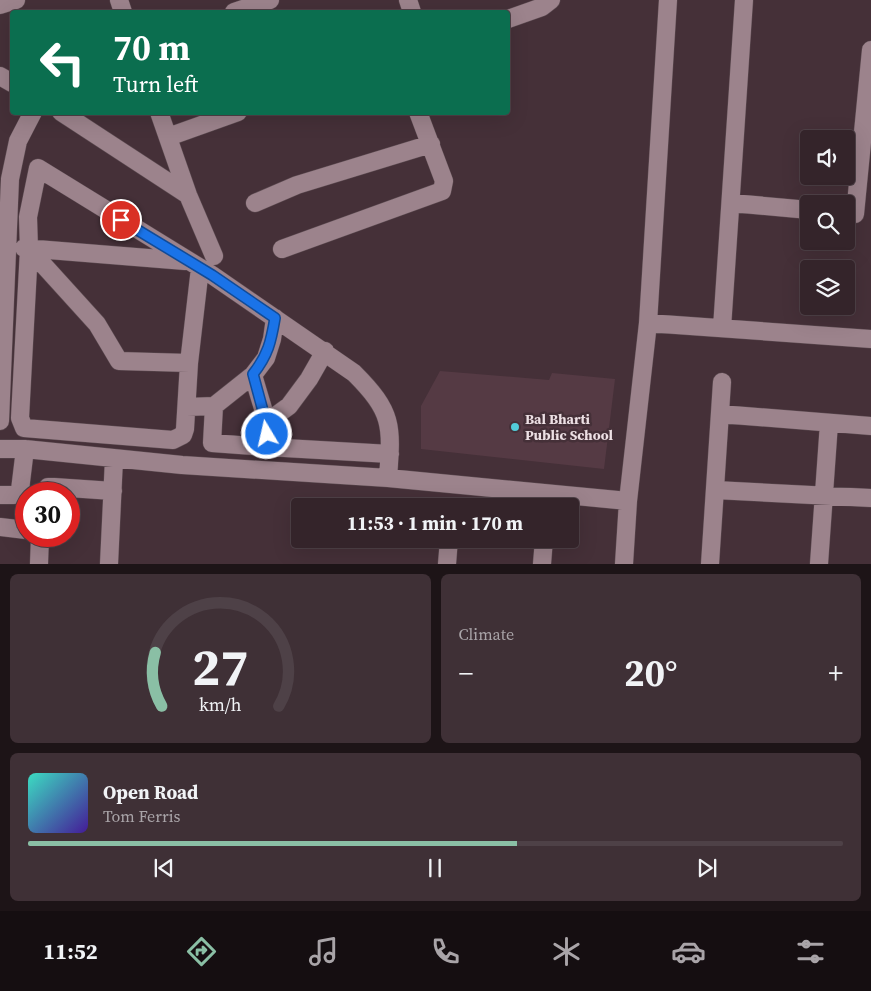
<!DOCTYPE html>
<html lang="en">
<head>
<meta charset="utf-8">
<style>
  :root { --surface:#34242a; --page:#3f3036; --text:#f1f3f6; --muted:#a9a4a8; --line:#4e4147; --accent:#8abfa5 }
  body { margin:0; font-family:"Source Serif 4",serif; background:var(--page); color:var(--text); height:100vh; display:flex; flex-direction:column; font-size:19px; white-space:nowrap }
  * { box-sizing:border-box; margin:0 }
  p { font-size:16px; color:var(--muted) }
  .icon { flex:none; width:28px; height:28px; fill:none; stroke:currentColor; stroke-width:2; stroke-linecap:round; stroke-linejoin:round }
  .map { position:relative; height:564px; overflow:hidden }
  .drawer { display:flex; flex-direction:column; gap:10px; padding:10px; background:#1d1417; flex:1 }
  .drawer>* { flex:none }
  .hud { position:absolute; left:10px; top:10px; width:500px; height:105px; border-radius:5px; box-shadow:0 5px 20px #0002,0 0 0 1px var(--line); background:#0b6e4f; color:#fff; overflow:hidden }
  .tools { position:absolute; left:800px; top:130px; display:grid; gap:10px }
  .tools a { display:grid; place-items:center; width:55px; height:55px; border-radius:5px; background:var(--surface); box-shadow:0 5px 20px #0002,0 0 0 1px var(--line); font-size:25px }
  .speed { position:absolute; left:15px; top:482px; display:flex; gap:10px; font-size:25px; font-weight:700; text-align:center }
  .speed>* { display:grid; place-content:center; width:65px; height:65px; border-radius:50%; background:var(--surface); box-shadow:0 5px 20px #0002,0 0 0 1px var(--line); line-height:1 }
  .speed .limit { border:8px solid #d22; background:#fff; color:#111 }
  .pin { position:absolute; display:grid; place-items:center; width:42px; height:42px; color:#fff; margin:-21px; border:2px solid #fff; border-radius:50%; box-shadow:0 1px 5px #0007 }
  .me { position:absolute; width:55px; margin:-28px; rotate:351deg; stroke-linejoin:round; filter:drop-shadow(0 0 4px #0008) }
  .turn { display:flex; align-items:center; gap:18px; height:105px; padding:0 20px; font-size:22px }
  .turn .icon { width:65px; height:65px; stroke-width:2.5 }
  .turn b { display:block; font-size:35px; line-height:42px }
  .big { font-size:38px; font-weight:700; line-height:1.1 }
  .drawer .widget { flex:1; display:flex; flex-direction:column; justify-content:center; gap:8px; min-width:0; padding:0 18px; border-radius:8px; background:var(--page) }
  .drawer .dial { align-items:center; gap:0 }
  .dial svg { height:130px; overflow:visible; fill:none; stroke:var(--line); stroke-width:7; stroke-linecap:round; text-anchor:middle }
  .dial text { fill:var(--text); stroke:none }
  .song { display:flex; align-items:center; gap:15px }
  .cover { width:60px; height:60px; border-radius:8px; background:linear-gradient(135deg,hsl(170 70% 55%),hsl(260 70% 35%)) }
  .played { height:5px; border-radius:2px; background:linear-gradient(90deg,var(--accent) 60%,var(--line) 60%) }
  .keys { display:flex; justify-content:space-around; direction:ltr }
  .heat { display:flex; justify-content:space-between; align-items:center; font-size:28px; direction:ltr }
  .drawer .tiles { flex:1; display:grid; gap:10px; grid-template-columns:1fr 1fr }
  .widget:last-child { grid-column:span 2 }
  .trip { position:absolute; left:291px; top:498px; width:288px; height:50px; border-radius:5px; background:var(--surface); box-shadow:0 5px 20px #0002,0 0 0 1px var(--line); font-weight:700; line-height:50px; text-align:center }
  .menu { display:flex; height:80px; justify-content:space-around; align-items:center; background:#150e11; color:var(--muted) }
  .menu .icon { width:35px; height:35px }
  .menu .active { color:var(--accent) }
  .menu b { font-size:22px; color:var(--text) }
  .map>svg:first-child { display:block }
  .built { fill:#553a44 }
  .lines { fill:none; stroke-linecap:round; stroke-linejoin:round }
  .minor-casing { stroke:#5d4c52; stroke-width:19 }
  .minor { stroke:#9c838c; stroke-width:18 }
  .route-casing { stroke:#114b97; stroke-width:12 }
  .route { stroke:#1a73e8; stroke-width:9 }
  .poi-dot { fill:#52cbd8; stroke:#453038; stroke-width:2 }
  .labels { text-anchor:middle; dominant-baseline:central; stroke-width:5; stroke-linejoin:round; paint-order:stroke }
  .poi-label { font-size:14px; font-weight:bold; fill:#ede0e4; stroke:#453038; text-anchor:start }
</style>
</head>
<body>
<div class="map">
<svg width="871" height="564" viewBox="0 0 871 564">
  <rect width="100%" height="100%" fill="#453038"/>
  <!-- built -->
  <path class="built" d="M440,371L549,380L552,373L615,379L604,469L421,449V406Z"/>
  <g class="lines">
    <defs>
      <path id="minor" d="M119,0L123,12
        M408,0L412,12
        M0,5L16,0
        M234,12L270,0
        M508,19L542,7L551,0
        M0,76L12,83
        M61,112L188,195
        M159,112L188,195L214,256
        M168,137L238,112
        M255,203L297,185L431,144
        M732,203L809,210
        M855,214L871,50
        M24,248L185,261
        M29,249L97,324L119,361L189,363
        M282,249L442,191L444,181L418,112
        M200,268L189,363L185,429L183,435L173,440L24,428L20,418L29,249L28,217L38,168L212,275L354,373C393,412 392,425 388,478
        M648,323L871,339
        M722,328L744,0
        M253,375L267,422V447L390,454
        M214,406L212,443L267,447
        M187,407L214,406L253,375L266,358L272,339L275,318
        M720,414L871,426
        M0,421L10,179L18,141L33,112
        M267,422L289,406L309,379L325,351
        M0,449H25L182,465L388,478L628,501
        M715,490L871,498
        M42,494L48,487H54L113,491
        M0,495H14L20,490L25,449
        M0,527L26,530
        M39,564L40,536
        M109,564L114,459
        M447,564L449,539
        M542,564L544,539
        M624,564L628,501L648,323L668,0
        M710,564L722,382
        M819,564L829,423"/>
    </defs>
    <!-- minor casing -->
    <use href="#minor" class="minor-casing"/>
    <!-- minor -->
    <use href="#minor" class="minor"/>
  </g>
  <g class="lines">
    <defs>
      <path id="route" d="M121,220L212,275L275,318C271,342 268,355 253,374L266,422L267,434"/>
    </defs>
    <!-- route casing -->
    <use href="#route" class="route-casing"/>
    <!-- route -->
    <use href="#route" class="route"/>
  </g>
  <!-- markers -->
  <circle class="poi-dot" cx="515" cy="427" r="5"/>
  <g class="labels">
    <!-- poi labels -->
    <g class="poi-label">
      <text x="525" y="419">Bal Bharti<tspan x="525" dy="16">Public School</tspan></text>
    </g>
  </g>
</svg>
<div class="tools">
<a><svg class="icon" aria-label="sound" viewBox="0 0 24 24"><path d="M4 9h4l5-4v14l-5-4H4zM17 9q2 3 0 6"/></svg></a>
<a><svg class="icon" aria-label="search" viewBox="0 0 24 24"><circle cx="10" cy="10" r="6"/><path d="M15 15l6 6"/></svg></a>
<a><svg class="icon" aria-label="layers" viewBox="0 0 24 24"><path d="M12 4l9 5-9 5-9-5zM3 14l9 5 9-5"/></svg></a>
</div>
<div class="speed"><div class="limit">30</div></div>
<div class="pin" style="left:121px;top:220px;background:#d93025"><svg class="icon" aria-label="arrive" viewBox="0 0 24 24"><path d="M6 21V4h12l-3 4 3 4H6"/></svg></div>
<svg class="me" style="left:267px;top:434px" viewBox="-20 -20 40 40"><circle r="17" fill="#1a73e8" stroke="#fff" stroke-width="3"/><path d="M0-11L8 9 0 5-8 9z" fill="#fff"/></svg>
<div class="trip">11:53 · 1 min · 170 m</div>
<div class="hud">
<div class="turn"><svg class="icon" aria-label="left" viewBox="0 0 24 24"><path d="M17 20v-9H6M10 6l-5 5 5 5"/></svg><div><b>70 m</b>Turn left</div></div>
</div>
</div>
<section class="drawer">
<div class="tiles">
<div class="widget dial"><svg viewBox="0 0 100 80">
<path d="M14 69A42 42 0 1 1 86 69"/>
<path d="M14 69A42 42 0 0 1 10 36" stroke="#8abfa5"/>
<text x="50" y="56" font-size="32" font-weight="700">27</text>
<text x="50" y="72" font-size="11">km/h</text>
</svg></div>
<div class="widget"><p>Climate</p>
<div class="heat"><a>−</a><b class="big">20°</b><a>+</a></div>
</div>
<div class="widget">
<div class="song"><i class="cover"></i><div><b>Open Road</b><p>Tom Ferris</p></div></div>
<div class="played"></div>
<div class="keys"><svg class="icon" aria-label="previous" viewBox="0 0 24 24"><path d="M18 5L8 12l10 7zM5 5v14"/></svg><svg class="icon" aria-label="pause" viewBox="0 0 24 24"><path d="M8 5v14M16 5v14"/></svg><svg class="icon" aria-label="next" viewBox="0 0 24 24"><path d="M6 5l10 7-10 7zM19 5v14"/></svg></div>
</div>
</div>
</section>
<nav class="menu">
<b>11:52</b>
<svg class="icon active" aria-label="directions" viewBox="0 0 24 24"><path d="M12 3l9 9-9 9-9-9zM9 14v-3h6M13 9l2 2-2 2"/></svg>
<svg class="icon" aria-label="music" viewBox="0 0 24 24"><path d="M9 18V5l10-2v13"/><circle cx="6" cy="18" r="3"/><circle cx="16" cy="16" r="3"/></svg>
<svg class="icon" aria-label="phone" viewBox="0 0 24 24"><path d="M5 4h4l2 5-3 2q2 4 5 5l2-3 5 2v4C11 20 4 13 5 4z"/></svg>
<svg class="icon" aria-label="climate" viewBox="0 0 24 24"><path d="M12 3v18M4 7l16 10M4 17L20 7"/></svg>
<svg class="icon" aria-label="car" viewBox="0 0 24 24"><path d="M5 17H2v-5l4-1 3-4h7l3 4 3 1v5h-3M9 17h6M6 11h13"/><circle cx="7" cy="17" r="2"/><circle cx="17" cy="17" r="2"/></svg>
<svg class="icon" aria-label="filters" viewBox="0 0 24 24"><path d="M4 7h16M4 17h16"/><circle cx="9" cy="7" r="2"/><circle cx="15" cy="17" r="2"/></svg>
</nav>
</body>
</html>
